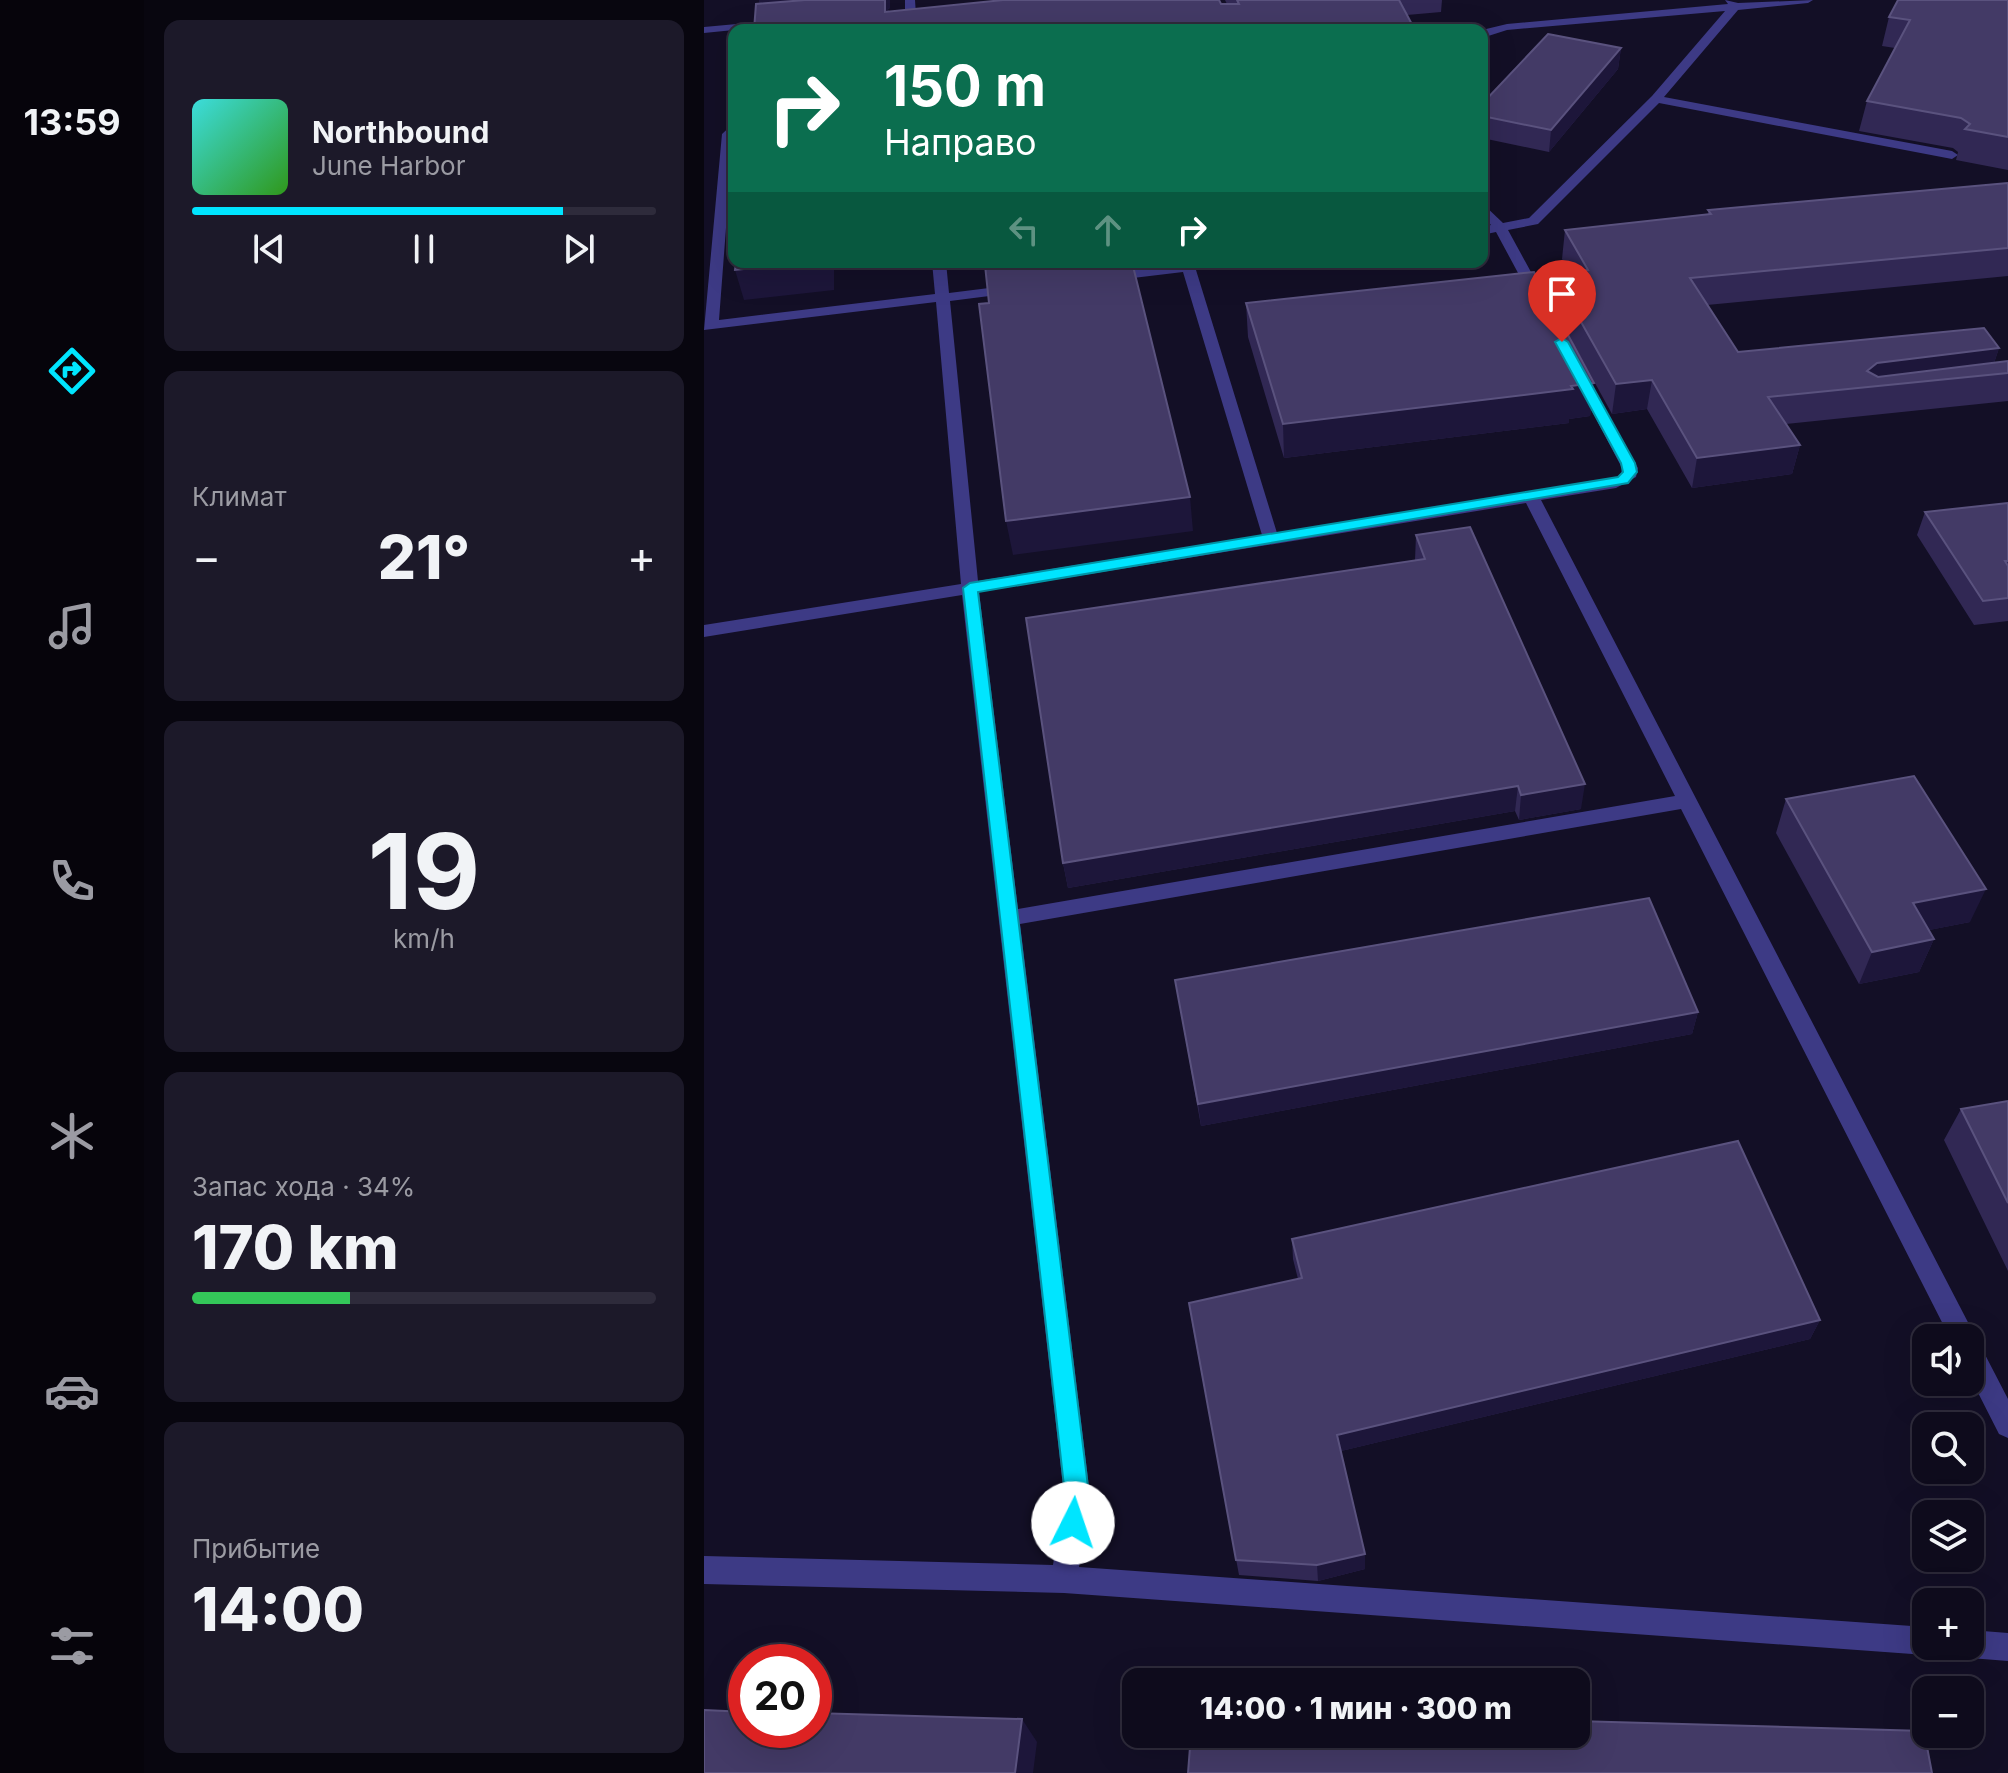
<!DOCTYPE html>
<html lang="ru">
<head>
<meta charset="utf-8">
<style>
  :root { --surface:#0e0b1c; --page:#1c1929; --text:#f1f3f6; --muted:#9b9ba3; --line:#2e2b3b; --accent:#00e5ff }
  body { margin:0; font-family:Inter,sans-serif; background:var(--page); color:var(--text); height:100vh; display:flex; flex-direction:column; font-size:30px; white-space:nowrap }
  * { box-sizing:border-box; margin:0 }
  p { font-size:26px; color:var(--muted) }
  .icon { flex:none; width:44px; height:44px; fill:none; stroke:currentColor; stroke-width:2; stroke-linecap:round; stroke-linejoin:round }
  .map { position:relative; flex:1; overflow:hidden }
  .drawer { display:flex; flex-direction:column; gap:20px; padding:20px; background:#08060f; width:560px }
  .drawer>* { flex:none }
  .banner { position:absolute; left:24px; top:24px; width:760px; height:244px; border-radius:16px; box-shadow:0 8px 32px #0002,0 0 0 2px var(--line); background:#0b6e4f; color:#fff; overflow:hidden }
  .controls { position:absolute; left:1208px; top:1324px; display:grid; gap:16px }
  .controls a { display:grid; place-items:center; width:72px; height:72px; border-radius:16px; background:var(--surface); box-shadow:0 8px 32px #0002,0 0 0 2px var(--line); font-size:40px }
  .speed { position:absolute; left:24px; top:1644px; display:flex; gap:16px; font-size:40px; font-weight:700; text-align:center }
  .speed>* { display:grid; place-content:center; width:104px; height:104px; border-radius:50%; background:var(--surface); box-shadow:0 8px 32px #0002,0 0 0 2px var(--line); line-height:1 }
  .speed .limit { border:12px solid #d22; background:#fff; color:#111 }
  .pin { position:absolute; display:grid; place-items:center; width:68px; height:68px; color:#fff; margin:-82px -34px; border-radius:50% 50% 50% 0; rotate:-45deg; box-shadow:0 0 8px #0007 }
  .pin .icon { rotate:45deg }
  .me { position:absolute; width:88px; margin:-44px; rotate:4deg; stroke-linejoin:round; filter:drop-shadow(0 0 6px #0008) }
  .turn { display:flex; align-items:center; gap:28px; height:168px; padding:0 24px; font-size:36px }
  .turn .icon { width:104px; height:104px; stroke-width:2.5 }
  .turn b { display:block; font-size:56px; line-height:68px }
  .lanes { display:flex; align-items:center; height:76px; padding:0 24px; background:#0003; justify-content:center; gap:40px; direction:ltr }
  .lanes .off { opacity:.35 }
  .big { font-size:60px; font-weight:800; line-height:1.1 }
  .drawer .widget { flex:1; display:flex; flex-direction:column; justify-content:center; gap:12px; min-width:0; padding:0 28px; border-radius:16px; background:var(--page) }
  .drawer .dial { align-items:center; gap:0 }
  .dial b { font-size:104px; line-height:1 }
  .song { display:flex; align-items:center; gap:24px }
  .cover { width:96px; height:96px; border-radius:12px; background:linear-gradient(135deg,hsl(180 70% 55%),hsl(110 70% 35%)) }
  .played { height:8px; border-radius:4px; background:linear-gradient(90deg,var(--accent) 80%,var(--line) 80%) }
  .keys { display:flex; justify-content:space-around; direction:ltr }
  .heat { display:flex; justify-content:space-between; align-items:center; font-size:44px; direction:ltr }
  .charge { height:12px; border-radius:6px; background:linear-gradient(90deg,#34c759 34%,var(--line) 0) }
  .trip { position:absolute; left:418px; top:1668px; width:468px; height:80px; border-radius:16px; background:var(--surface); box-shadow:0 8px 32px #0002,0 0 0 2px var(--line); font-weight:800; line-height:80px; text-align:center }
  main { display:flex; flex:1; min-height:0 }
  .tabs { display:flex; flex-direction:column; width:144px; justify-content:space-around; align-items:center; background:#06040b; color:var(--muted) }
  .tabs .icon { width:56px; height:56px }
  .tabs .on { color:var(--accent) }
  .tabs b { font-size:36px; color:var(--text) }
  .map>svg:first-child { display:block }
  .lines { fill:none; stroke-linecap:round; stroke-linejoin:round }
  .minor { fill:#3d3a85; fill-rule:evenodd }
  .wall { fill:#312854 }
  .shaded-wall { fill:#1d163a }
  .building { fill:#433a66; stroke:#5a527e; stroke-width:2 }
  .route { fill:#00e5ff; stroke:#0095a6; stroke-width:2 }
</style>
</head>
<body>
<main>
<nav class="tabs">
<b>13:59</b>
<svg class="icon on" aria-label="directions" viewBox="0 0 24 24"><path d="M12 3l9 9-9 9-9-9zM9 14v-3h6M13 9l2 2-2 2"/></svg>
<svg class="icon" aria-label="music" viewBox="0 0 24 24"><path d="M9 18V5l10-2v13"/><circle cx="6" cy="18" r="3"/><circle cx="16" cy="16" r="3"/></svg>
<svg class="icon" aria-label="phone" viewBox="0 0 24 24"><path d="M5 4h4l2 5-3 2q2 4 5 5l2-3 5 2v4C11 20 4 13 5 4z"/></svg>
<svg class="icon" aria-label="climate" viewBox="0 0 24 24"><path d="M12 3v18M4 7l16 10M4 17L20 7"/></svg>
<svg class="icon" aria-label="car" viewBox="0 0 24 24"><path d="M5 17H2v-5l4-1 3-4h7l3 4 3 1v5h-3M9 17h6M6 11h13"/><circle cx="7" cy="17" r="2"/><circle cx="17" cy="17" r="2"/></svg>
<svg class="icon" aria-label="filters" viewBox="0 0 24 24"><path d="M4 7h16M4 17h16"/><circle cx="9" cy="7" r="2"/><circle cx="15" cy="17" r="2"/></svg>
</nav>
<section class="drawer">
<div class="widget">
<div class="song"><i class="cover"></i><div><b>Northbound</b><p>June Harbor</p></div></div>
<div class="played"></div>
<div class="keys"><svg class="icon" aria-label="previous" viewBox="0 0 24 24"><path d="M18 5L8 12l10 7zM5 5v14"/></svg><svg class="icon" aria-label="pause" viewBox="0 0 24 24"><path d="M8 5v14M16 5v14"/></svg><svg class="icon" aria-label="next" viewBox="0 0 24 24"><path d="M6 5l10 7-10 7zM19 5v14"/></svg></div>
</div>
<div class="widget"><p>Климат</p>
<div class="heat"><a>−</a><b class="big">21°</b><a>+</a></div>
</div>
<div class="widget dial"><b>19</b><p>km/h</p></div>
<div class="widget"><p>Запас хода · 34%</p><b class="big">170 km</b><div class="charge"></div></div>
<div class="widget"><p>Прибытие</p><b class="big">14:00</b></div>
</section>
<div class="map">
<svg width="1304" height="1773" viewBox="0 0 1304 1773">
  <rect width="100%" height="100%" fill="#130f26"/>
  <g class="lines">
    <!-- minor -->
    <path class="minor" d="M201,0H211L213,30H201Z
      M1021,0L1034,3L1109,0L1104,3L1034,10L960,97L1248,151L1254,155L1248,159L955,103L834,224L804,230L839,294L827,297L792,232L778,235V227L787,225L778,215V203L799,223L825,218L948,96L1021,11L803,30L778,38V30L803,24L1024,4Z
      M77,20L81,21V25L0,33V27Z
      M30,123L15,320L231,294L228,262H242L245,293L309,285L316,289L309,293L246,301L274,581L558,535L479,272L404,281L397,277L399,274L491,262H530L523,266L492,270L573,533L908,479L917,475L918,468L869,375L871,372H881L934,468L932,477L912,488L837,500L1268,1330L1270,1341L1275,1343L1304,1399V1438L1295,1434L1266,1377V1338H1246L977,809L316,924L386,1495L375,1567L1222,1627V1646H1234L1232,1651L1222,1655L360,1593L0,1584V1556L349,1565L360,1495L258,595L0,637V625L257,584L232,302L0,330L18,134ZM822,503L971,796L314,909L275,592Z
      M1266,1630L1304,1633V1661L1266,1658L1256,1654L1253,1646H1266Z"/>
  </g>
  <!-- wall -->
  <path class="wall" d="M55,0H186V8L184,9L185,12L523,4L521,0H738L737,12L703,15L711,30H50L56,4Z
    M1304,0V170L1252,160L1254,152L1249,148L1155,131L1163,101L1191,48L1178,46L1185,17Z
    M917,48L914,69L845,152L778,138V104Z
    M1304,183V276L1003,305L1034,352L1295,348L1290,363L1304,361V401L1082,424L1096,445L1088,474L988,488L943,409L908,414L847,303L850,274L866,272L858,259L861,230L1004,215V210Z
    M542,303L890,383L886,416L865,419V423L580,458L544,337Z
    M1304,503V621L1270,625L1213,535L1221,512Z
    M712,535L877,809L815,820L811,811L364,888L359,863L711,560Z
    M1082,799L1266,922L1225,930L1230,939L1215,972L1155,984L1072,833Z
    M471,980L994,1012L988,1034L497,1126Z
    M1304,1101V1271L1240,1140L1257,1109Z
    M588,1239L1116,1320L1106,1339L637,1451L661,1569L614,1581L535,1575L488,1323L594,1279L589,1259Z"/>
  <!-- shaded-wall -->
  <path class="shaded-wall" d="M55,0H186V8L184,9L186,20L60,19Z
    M917,48L914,69L845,152L847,130Z
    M108,262H130V290L40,300L31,270Z
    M281,262H427L285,284Z
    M1295,348L1286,375L1159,387L1163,371L1173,363Z
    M948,380L943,409L908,414L912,384Z
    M890,383L886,416L865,419V423L580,458L579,424Z
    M1096,445L1088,474L988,488L993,458Z
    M486,497L489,531L309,555L302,521Z
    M881,784L877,809L815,820L817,795Z
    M814,786L811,811L364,888L359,863Z
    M1282,889L1266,922L1195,936L1209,903Z
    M1230,939L1215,972L1155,984L1168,952Z
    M994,1012L988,1034L497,1126L494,1104Z
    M1116,1320L1106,1339L633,1452V1435Z
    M661,1554V1569L614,1581L613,1565Z
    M318,1719L333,1742L329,1773H311Z"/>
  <!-- building -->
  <path class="building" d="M101,0H181V12L299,0H515L517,4H535L533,0H695L711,30H503L501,25L434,30H50L52,4Z
    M1194,0H1304V137L1261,129L1266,124L1257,118L1163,101L1206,20L1185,17Z
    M844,34L917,48L847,130L778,116V104Z
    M1304,183V248L986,278L1034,352L1280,328L1295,348L1173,363L1163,371L1174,377L1304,361V373L1064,397L1096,445L993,458L948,380L912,384L850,274L884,270L861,230L1007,214L1004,210Z
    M32,262H108L31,270Z
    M307,262H428L486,497L302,521L275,304L285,303L281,265Z
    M830,272L890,383L867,386L869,389L579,424L542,303Z
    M1304,503V561H1301L1304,566V598L1279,601L1221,512Z
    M766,527L881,784L817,795L814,786L359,863L322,618L721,559L712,535Z
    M1210,776L1282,889L1209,903L1230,939L1168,952L1082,799Z
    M945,898L994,1012L494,1104L471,980Z
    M1304,1101V1203L1257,1109Z
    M1034,1141L1116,1320L633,1435L661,1554L613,1565L532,1560L485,1303L598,1278L588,1239Z
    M0,1710L42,1712V1730H110V1713L318,1719L311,1773H0Z
    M872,1721L1220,1731L1228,1773H484L487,1734H872Z"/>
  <!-- route -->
  <path class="route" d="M858,338L864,342L931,463L933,472L924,483L274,592L385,1495L378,1532L369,1535L361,1532L357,1523L361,1495L259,588L266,583L914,477L919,472L917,463L851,342Z"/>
</svg>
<div class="controls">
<a><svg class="icon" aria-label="sound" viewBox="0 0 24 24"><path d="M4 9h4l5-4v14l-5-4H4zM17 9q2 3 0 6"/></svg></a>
<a><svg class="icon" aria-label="search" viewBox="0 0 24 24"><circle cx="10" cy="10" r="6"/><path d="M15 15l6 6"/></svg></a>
<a><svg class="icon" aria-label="layers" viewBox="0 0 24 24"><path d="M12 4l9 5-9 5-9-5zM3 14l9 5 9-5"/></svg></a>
<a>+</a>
<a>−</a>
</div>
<div class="speed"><div class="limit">20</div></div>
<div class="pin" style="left:858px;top:342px;background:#d93025"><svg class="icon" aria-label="arrive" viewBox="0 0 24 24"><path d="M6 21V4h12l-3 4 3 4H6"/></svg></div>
<svg class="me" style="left:369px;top:1523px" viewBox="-20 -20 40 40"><circle r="19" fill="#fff"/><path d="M0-13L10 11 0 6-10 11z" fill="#00e5ff"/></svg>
<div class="trip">14:00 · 1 мин · 300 m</div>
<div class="banner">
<div class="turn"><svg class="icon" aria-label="right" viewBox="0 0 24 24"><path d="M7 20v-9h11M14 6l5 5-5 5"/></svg><div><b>150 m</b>Направо</div></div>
<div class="lanes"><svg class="icon off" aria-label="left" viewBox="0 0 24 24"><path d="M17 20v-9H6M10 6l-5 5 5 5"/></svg><svg class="icon off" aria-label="ahead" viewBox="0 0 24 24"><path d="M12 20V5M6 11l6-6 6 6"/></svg><svg class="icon" aria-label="right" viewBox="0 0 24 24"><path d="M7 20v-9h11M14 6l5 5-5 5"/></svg></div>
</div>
</div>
</main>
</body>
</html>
